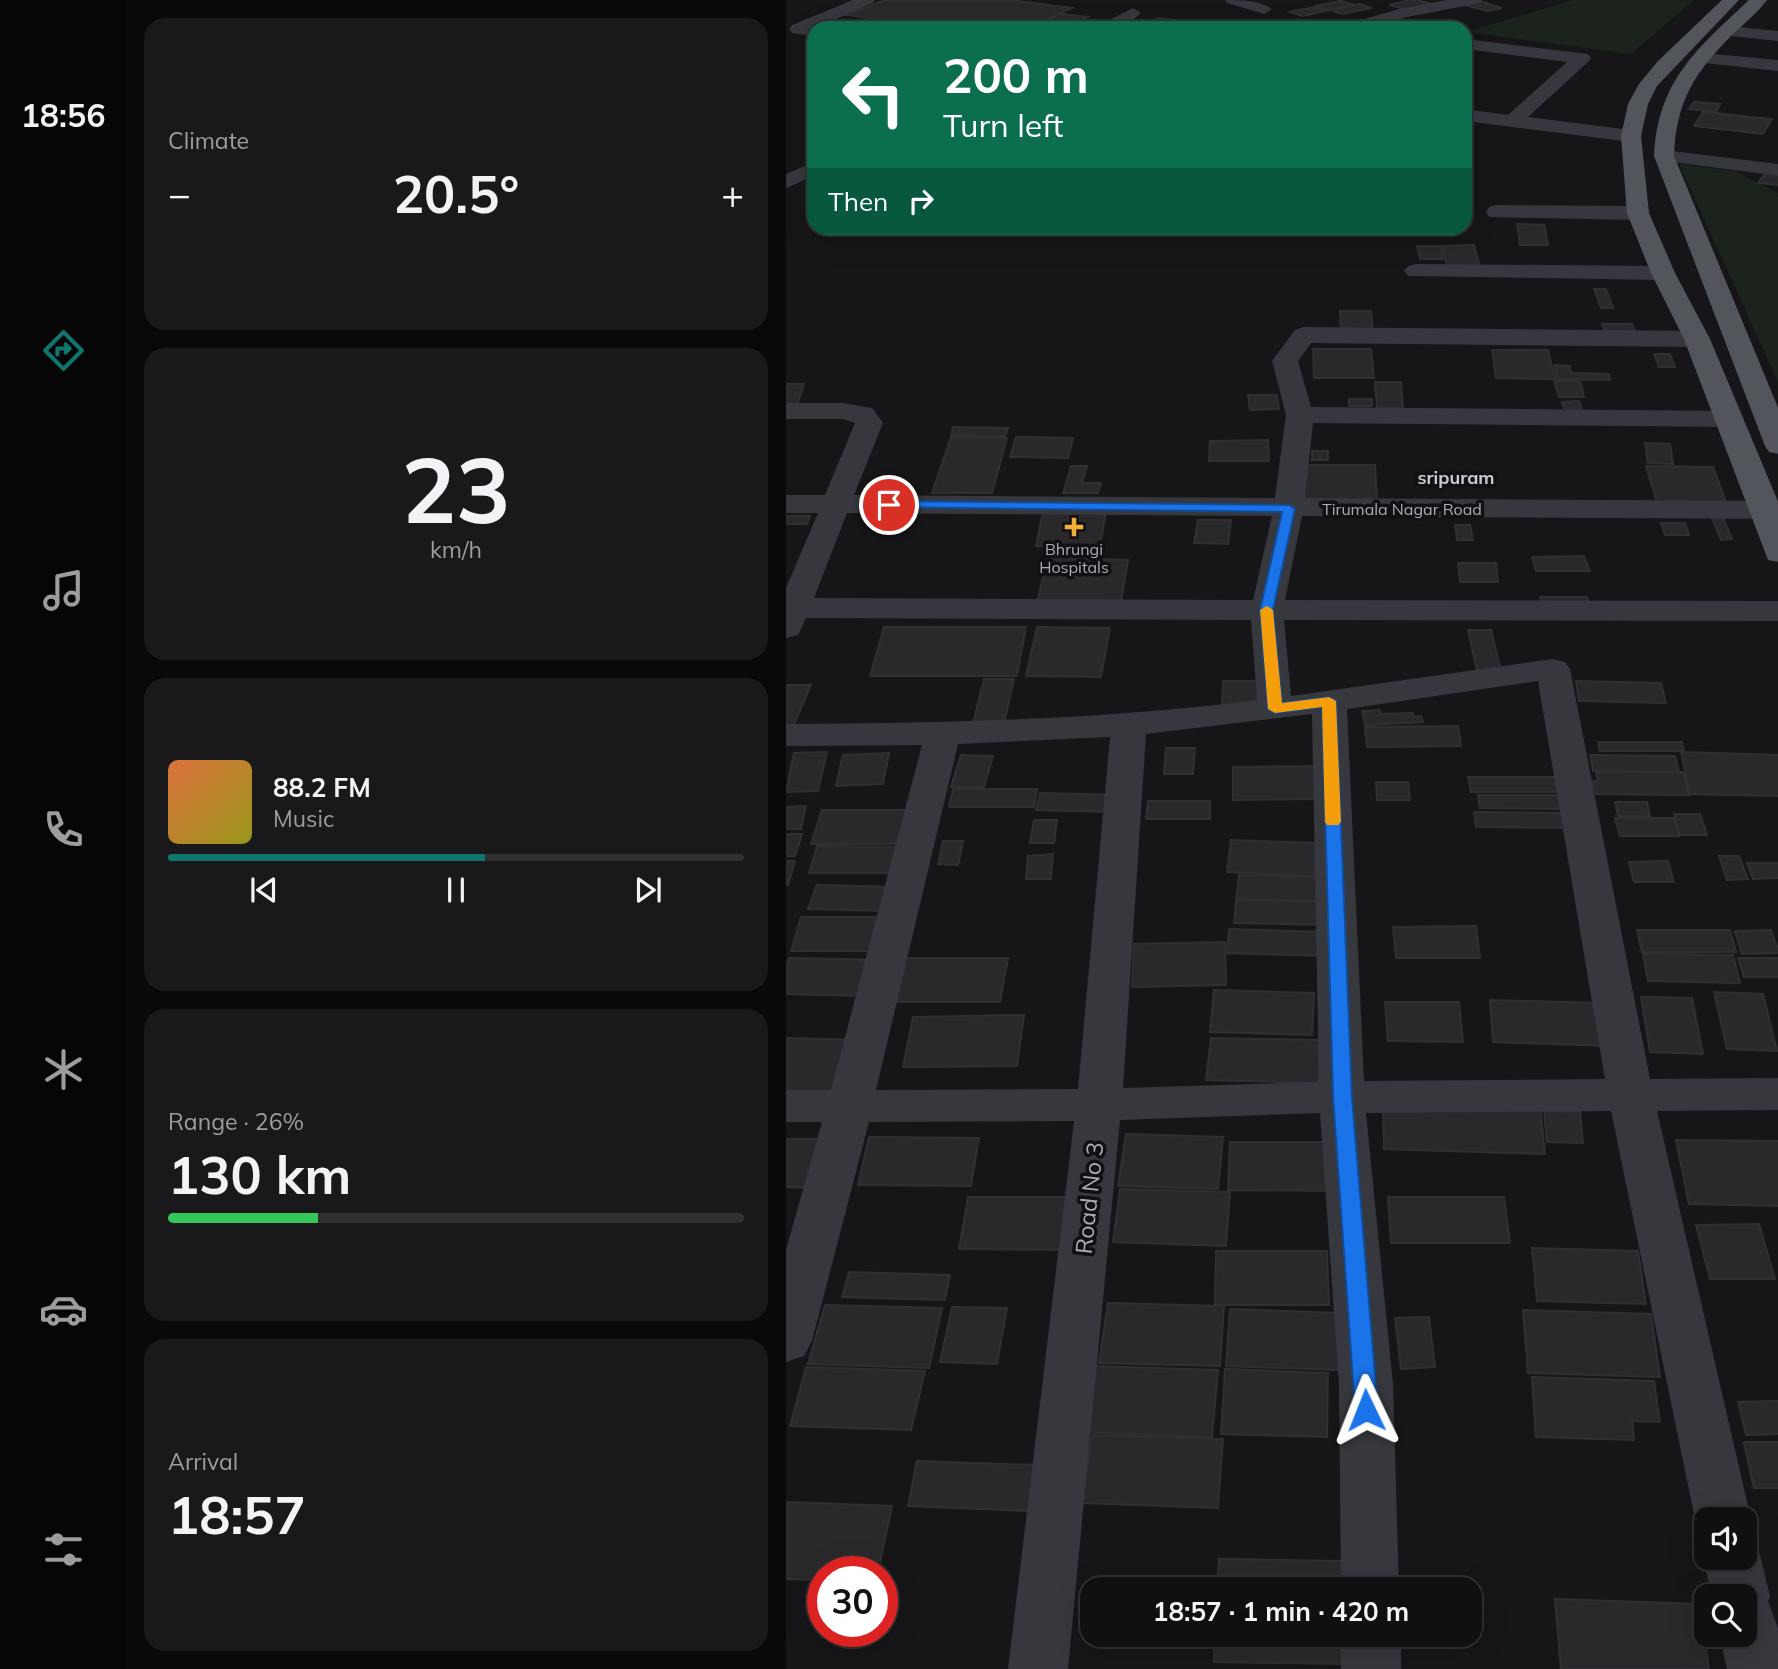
<!DOCTYPE html>
<html lang="en">
<head>
<meta charset="utf-8">
<style>
  :root { --surface:#101012; --page:#19191b; --text:#f1f3f6; --muted:#9c9d9f; --line:#303032; --accent:#0f766e }
  body { margin:0; font-family:Mulish,sans-serif; background:var(--page); color:var(--text); height:100vh; display:flex; flex-direction:column; font-size:26px; white-space:nowrap }
  * { box-sizing:border-box; margin:0 }
  p { font-size:23px; color:var(--muted) }
  .icon { flex:none; width:38px; height:38px; fill:none; stroke:currentColor; stroke-width:2; stroke-linecap:round; stroke-linejoin:round }
  .map { position:relative; flex:1; overflow:hidden }
  .panel { display:flex; flex-direction:column; gap:18px; padding:18px; background:#09090a; width:660px }
  .panel>* { flex:none }
  .top-card { position:absolute; left:21px; top:21px; width:665px; height:214px; border-radius:21px; box-shadow:0 7px 28px #0002,0 0 0 2px var(--line); background:#0b6e4f; color:#fff; overflow:hidden }
  .tools { position:absolute; left:908px; top:1507px; display:grid; gap:14px }
  .tools a { display:grid; place-items:center; width:63px; height:63px; border-radius:14px; background:var(--surface); box-shadow:0 7px 28px #0002,0 0 0 2px var(--line); font-size:35px }
  .speed { position:absolute; left:21px; top:1556px; display:flex; gap:14px; font-size:35px; font-weight:700; text-align:center }
  .speed>* { display:grid; place-content:center; width:91px; height:91px; border-radius:50%; background:var(--surface); box-shadow:0 7px 28px #0002,0 0 0 2px var(--line); line-height:1 }
  .speed .limit { border:10px solid #d22; background:#fff; color:#111 }
  .pin { position:absolute; display:grid; place-items:center; width:60px; height:60px; color:#fff; margin:-30px; border:4px solid #fff; border-radius:50%; box-shadow:0 2px 7px #0007 }
  .me { position:absolute; width:77px; margin:-38px; rotate:358deg; stroke-linejoin:round; filter:drop-shadow(0 0 5px #0008) }
  .turn { display:flex; align-items:center; gap:24px; height:147px; padding:0 21px; font-size:32px }
  .turn .icon { width:91px; height:91px; stroke-width:2.5 }
  .turn b { display:block; font-size:49px; line-height:60px }
  .then { display:flex; align-items:center; height:66px; padding:0 21px; background:#0003; gap:14px; font-size:26px }
  .big { font-size:52px; font-weight:700; line-height:1.1 }
  .panel .widget { flex:1; display:flex; flex-direction:column; justify-content:center; gap:10px; min-width:0; padding:0 24px; border-radius:21px; background:var(--page) }
  .panel .dial { align-items:center; gap:0 }
  .dial b { font-size:91px; line-height:1 }
  .song { display:flex; align-items:center; gap:21px }
  .cover { width:84px; height:84px; border-radius:10px; background:linear-gradient(135deg,hsl(20 70% 55%),hsl(60 70% 35%)) }
  .played { height:7px; border-radius:4px; background:linear-gradient(90deg,var(--accent) 55%,var(--line) 55%) }
  .keys { display:flex; justify-content:space-around; direction:ltr }
  .heat { display:flex; justify-content:space-between; align-items:center; font-size:38px; direction:ltr }
  .charge { height:10px; border-radius:5px; background:linear-gradient(90deg,#34c759 26%,var(--line) 0) }
  .trip { position:absolute; left:294px; top:1577px; width:402px; height:70px; border-radius:21px; background:var(--surface); box-shadow:0 7px 28px #0002,0 0 0 2px var(--line); font-weight:700; line-height:70px; text-align:center }
  main { display:flex; flex:1; min-height:0 }
  .dock { display:flex; flex-direction:column; width:126px; justify-content:space-around; align-items:center; background:#060607; color:var(--muted) }
  .dock .icon { width:49px; height:49px }
  .dock .on { color:var(--accent) }
  .dock b { font-size:32px; color:var(--text) }
  .map>svg:first-child { display:block }
  .green { fill:#1c231d }
  .building { fill:#29292c; stroke:#303034; stroke-width:2 }
  .lines { fill:none; stroke-linecap:round; stroke-linejoin:round }
  .minor { fill:#37383d; fill-rule:evenodd }
  .major { fill:#53555c; fill-rule:evenodd }
  .route { fill:#1a73e8; stroke:#114b97; stroke-width:2 }
  .slow { fill:#f59e0b }
  .poi-dot { fill:#f2b134; stroke:#111113; stroke-width:2.5 }
  .labels { text-anchor:middle; dominant-baseline:central; stroke-width:7; stroke-linejoin:round; paint-order:stroke }
  .far-street-label { font-size:16px; fill:#a8adb8; stroke:#111113 }
  .far-poi-label { font-size:16px; fill:#a8adb8; stroke:#111113 }
  .far-neighbourhood-label { font-size:18px; font-weight:bold; fill:#c9ccd4; stroke:#111113 }
  .near-street-label { font-size:23px; fill:#a8adb8; stroke:#111113 }
</style>
</head>
<body>
<main>
<nav class="dock">
<b>18:56</b>
<svg class="icon on" aria-label="directions" viewBox="0 0 24 24"><path d="M12 3l9 9-9 9-9-9zM9 14v-3h6M13 9l2 2-2 2"/></svg>
<svg class="icon" aria-label="music" viewBox="0 0 24 24"><path d="M9 18V5l10-2v13"/><circle cx="6" cy="18" r="3"/><circle cx="16" cy="16" r="3"/></svg>
<svg class="icon" aria-label="phone" viewBox="0 0 24 24"><path d="M5 4h4l2 5-3 2q2 4 5 5l2-3 5 2v4C11 20 4 13 5 4z"/></svg>
<svg class="icon" aria-label="climate" viewBox="0 0 24 24"><path d="M12 3v18M4 7l16 10M4 17L20 7"/></svg>
<svg class="icon" aria-label="car" viewBox="0 0 24 24"><path d="M5 17H2v-5l4-1 3-4h7l3 4 3 1v5h-3M9 17h6M6 11h13"/><circle cx="7" cy="17" r="2"/><circle cx="17" cy="17" r="2"/></svg>
<svg class="icon" aria-label="filters" viewBox="0 0 24 24"><path d="M4 7h16M4 17h16"/><circle cx="9" cy="7" r="2"/><circle cx="15" cy="17" r="2"/></svg>
</nav>
<section class="panel">
<div class="widget"><p>Climate</p>
<div class="heat"><a>−</a><b class="big">20.5°</b><a>+</a></div>
</div>
<div class="widget dial"><b>23</b><p>km/h</p></div>
<div class="widget">
<div class="song"><i class="cover"></i><div><b>88.2 FM</b><p>Music</p></div></div>
<div class="played"></div>
<div class="keys"><svg class="icon" aria-label="previous" viewBox="0 0 24 24"><path d="M18 5L8 12l10 7zM5 5v14"/></svg><svg class="icon" aria-label="pause" viewBox="0 0 24 24"><path d="M8 5v14M16 5v14"/></svg><svg class="icon" aria-label="next" viewBox="0 0 24 24"><path d="M6 5l10 7-10 7zM19 5v14"/></svg></div>
</div>
<div class="widget"><p>Range · 26%</p><b class="big">130 km</b><div class="charge"></div></div>
<div class="widget"><p>Arrival</p><b class="big">18:57</b></div>
</section>
<div class="map">
<svg width="993" height="1669" viewBox="0 0 993 1669">
  <rect width="100%" height="100%" fill="#161618"/>
  <!-- green -->
  <path class="green" d="M786,0H908L845,54L681,32Z
    M893,164L948,171L992,193V382Z"/>
  <!-- building -->
  <path class="building" d="M99,0H224L286,8L241,28H160L61,15Z
    M625,0H630L647,4L623,10L603,5Z
    M555,1L568,5L542,10L529,6Z
    M693,1L716,8L701,11L679,5Z
    M573,4L586,8L557,14L544,10Z
    M528,7L540,11L516,16L504,12Z
    M275,14L302,17L281,28L254,25Z
    M372,18L454,28H353Z
    M616,19L643,26L615,28L598,23Z
    M908,102L934,104L930,112L903,109Z
    M917,112L986,119L977,134L908,126Z
    M981,171L993,173V185L972,183Z
    M731,224L758,225L762,245H734Z
    M688,245L694,268H662L656,246Z
    M631,246H654L657,259H634Z
    M808,289H820L827,308H815Z
    M554,311H585L587,334H555Z
    M816,324H846L851,335H821Z
    M527,349H585L588,378H528Z
    M706,350H762L769,379L710,378Z
    M868,354H884L889,367H873Z
    M769,365L784,366L785,373L823,374L824,380L771,379Z
    M768,381H794L798,397H773Z
    M589,382H615L617,408H591Z
    M0,384H18L11,405H0Z
    M462,395H491L493,409L464,410Z
    M563,399H586V406H563Z
    M793,401L797,412H779L776,402Z
    M167,427L222,428L219,436H165Z
    M165,437L221,438L206,493H146Z
    M230,437L287,438L282,458L224,457Z
    M482,440L483,461H423L424,441Z
    M859,443L884,444L887,464L862,463Z
    M526,451H542V460H526Z
    M514,465H589L591,502H514Z
    M285,466H301L296,483H315L312,493H277Z
    M860,466L927,467L940,502H871Z
    M257,511H320L314,547L250,546Z
    M24,516L21,524H0V516Z
    M926,518H937L946,539L935,540Z
    M412,520H445L442,544L408,543Z
    M875,523H899L903,535H879Z
    M669,525H684L687,540H671Z
    M798,556L804,571H750L746,557Z
    M262,558L342,560L334,607L250,606Z
    M672,563H710L712,582H674Z
    M754,597H801L803,608L756,607Z
    M98,627H240L231,676H84Z
    M251,627L324,628L315,677L240,676Z
    M682,630H705L715,671H691Z
    M198,679H228L217,728H186Z
    M437,681H481V706H436Z
    M790,681L875,683L880,703L793,701Z
    M0,685H25L6,729H0Z
    M594,710V714L627,713L628,717L635,716L637,722L579,725L576,711Z
    M672,726L675,746L581,747L579,727Z
    M812,742H896L898,751H814Z
    M380,748H409L407,774H378Z
    M41,752L32,791L0,792L8,753Z
    M895,752L993,755V796L904,794Z
    M103,753L97,784L50,786L57,755Z
    M175,755L207,756L198,787H165Z
    M804,755L889,756L893,772L807,771Z
    M539,766L541,799L447,800V767Z
    M810,772H897L903,795L810,794L807,781H812Z
    M682,777H776L780,792H685Z
    M590,782H622L624,800H591Z
    M167,789H251L248,807H163Z
    M254,793L335,795L331,812L250,810Z
    M692,795H779L782,809L694,808Z
    M362,801H424V819H360Z
    M829,802H861L864,816H832Z
    M20,806L15,829H0V807Z
    M36,810H135L125,844H25Z
    M688,812L781,813L784,828L690,827Z
    M888,814H914L921,835H894Z
    M829,818H888L893,836H834Z
    M248,820H271L268,843H244Z
    M0,834H16L9,856H0Z
    M445,840L530,843L528,876L441,872Z
    M157,841H177L172,865L152,864Z
    M31,846L115,847L108,873H23Z
    M267,854L265,879H240L242,856Z
    M933,856H953L962,879L941,880Z
    M0,861H9L2,885H0Z
    M882,861L888,882H848L843,862Z
    M961,863H993V878L967,879Z
    M453,875L537,877L536,901L450,899Z
    M31,885L112,887L104,911L22,909Z
    M450,900L543,902V925L448,923Z
    M15,917H99L91,951H5Z
    M690,926L694,958H610L607,927Z
    M443,929L540,932L539,956L441,953Z
    M851,930H944L950,952H856Z
    M985,930L993,953L956,954L949,931Z
    M439,942L440,985L346,987L348,944Z
    M857,954L947,955L954,983L862,981Z
    M3,958L92,960L81,996L0,994V968Z
    M115,958H222L214,1002H104Z
    M952,958H993V977H958Z
    M428,990L528,993L526,1035L424,1032Z
    M928,992L977,994L991,1051L941,1049Z
    M855,997L906,998L917,1054L864,1052Z
    M704,1000L817,1003L822,1046L707,1042Z
    M599,1002H673L677,1042L602,1041Z
    M238,1015L231,1066L117,1067L127,1017Z
    M0,1038L73,1040L57,1097L0,1096Z
    M425,1038L533,1040L532,1083L420,1080Z
    M597,1103L754,1107L759,1154L598,1149Z
    M758,1111L794,1112L797,1143L761,1142Z
    M340,1134L437,1137L432,1189L332,1186Z
    M83,1137L193,1138L185,1186L72,1185Z
    M0,1139H37L24,1188L0,1187Z
    M890,1140L993,1141V1206L903,1204Z
    M444,1142H555L556,1191L442,1190Z
    M334,1189L444,1192L440,1246L327,1242Z
    M182,1197H296L290,1250L173,1249Z
    M602,1197H718L724,1243H605Z
    M973,1224L989,1279H924L910,1225Z
    M746,1248L852,1251L860,1304L751,1301Z
    M430,1251H541L543,1305H429Z
    M63,1272L164,1275L159,1300L56,1297Z
    M322,1303L438,1306L434,1366L313,1363Z
    M39,1305L156,1308L143,1368L22,1364Z
    M166,1307L221,1308L211,1364L154,1362Z
    M444,1309L553,1313L552,1370L440,1366Z
    M737,1310L865,1314L874,1377L742,1373Z
    M643,1317L649,1367L615,1369L609,1318Z
    M305,1366L432,1370L426,1437L296,1432Z
    M20,1367L139,1371L125,1430L4,1426Z
    M439,1369L542,1373L541,1437L435,1434Z
    M746,1377L868,1381L874,1422L846,1421L848,1440L750,1437Z
    M993,1401V1434L960,1435L952,1402Z
    M306,1435L437,1439L432,1508L296,1503Z
    M958,1442H993V1488H968Z
    M131,1461L250,1465L242,1511L122,1506Z
    M0,1502L106,1506L92,1572H37V1580L0,1579Z
    M433,1559L556,1561L557,1589H431Z
    M769,1599L913,1604L923,1669H775Z
    M429,1634H557V1664L428,1662Z"/>
  <g class="lines">
    <!-- minor -->
    <path class="minor" d="M67,0H89L87,3L32,27L35,28H28V36L6,33L3,29L6,25Z
      M439,0C455,0 474,0 486,9L478,14L441,3Z
      M661,0H696L694,3L616,18L585,28L565,26L568,22L613,9Z
      M347,8L355,13C342,26 326,28 308,28Z
      M942,26L993,31V41L936,35L933,31L936,27Z
      M679,39L802,54L805,58L802,62L742,117L845,130L852,132L855,136L852,140L845,142L679,121V109L722,115L781,62L679,49Z
      M916,53L993,60V71L910,62L907,58Z
      M878,150L993,164V176L871,160L868,156L871,152Z
      M28,162V176L0,188V174Z
      M711,205L852,206L860,208L863,213L860,218L852,220L703,217L700,212L703,207Z
      M630,264L877,266L885,268L889,273L885,278L877,280L622,276L618,271L622,266Z
      M518,327L911,331L920,334L924,339L920,344L911,347L525,343L512,361L525,407L943,411L953,413L957,419L953,425L943,427L527,423L519,498L993,501V519L516,516L499,600L993,601V621L498,620L505,696L767,659L779,662L784,669L864,1079L993,1078V1110L871,1111L965,1519L959,1532V1519H920V1538L917,1536L909,1519L825,1111L580,1113L607,1384L613,1589H555L553,1384L534,1113L334,1120L282,1669H222L288,1121L83,1122L26,1341L18,1356L0,1362V1250L36,1122H0V1090H45L136,745L0,746V724C158,723 314,720 471,700L465,620L20,618L12,635L0,638V588L32,513H0V495H39L69,423L57,419H0V403H57L86,408L97,423L68,495L489,498L500,415L486,361L509,330ZM61,513L486,516L467,600L28,598ZM752,681L819,1079L578,1081L561,709ZM526,714L533,1082L337,1088L360,734ZM324,737L292,1089L90,1090L172,744Z
      M959,1537L966,1540L975,1558L984,1596L982,1601L993,1631V1669H941L933,1634H959V1596H926L917,1558L920,1551V1558H959Z
      M555,1634H615V1669H555Z"/>
    <!-- major -->
    <path class="major" d="M936,0H953L871,86L862,104L855,136L863,213L889,273L924,339L993,504V562L982,560L898,339L865,273L841,213L835,136L842,104L853,84L872,61Z
      M963,0H981C971,13 958,24 946,35C908,73 890,102 888,156L993,410V454L983,452L979,446L868,156C872,80 911,49 963,0Z"/>
  </g>
  <!-- route -->
  <path class="route" d="M103,501L503,505L509,509L487,610L496,703L543,697L550,701L566,1097L592,1410L588,1416L580,1419L573,1416L569,1410L547,1097L536,707L489,713L482,709L474,610L496,512L99,507L97,505Z"/>
  <!-- slow -->
  <path class="slow" d="M481,606L487,610L496,703L543,697L550,701L555,822L552,825H541L539,822L536,707L489,713L482,709L474,610Z"/>
  <!-- markers -->
  <path class="poi-dot" d="M284.5 516.5h7v7h7v7h-7v7h-7v-7h-7v-7h7z"/>
  <g class="labels">
    <!-- far-street labels -->
    <g class="far-street-label">
      <text x="616" y="509">Tirumala Nagar Road</text>
    </g>
    <!-- far-poi labels -->
    <g class="far-poi-label">
      <text x="288" y="549">Bhrungi<tspan x="288" dy="18">Hospitals</tspan></text>
    </g>
    <!-- far-neighbourhood labels -->
    <g class="far-neighbourhood-label">
      <text x="670" y="477">sripuram</text>
    </g>
    <!-- near-street labels -->
    <g class="near-street-label">
      <text transform="translate(303 1198) rotate(-84)">Road No 3</text>
    </g>
  </g>
</svg>
<div class="tools">
<a><svg class="icon" aria-label="sound" viewBox="0 0 24 24"><path d="M4 9h4l5-4v14l-5-4H4zM17 9q2 3 0 6"/></svg></a>
<a><svg class="icon" aria-label="search" viewBox="0 0 24 24"><circle cx="10" cy="10" r="6"/><path d="M15 15l6 6"/></svg></a>
</div>
<div class="speed"><div class="limit">30</div></div>
<div class="pin" style="left:103px;top:505px;background:#d93025"><svg class="icon" aria-label="arrive" viewBox="0 0 24 24"><path d="M6 21V4h12l-3 4 3 4H6"/></svg></div>
<svg class="me" style="left:580px;top:1410px" viewBox="-20 -20 40 40"><path d="M0-17L14 15 0 8-14 15z" fill="#1a73e8" stroke="#fff" stroke-width="4"/></svg>
<div class="trip">18:57 · 1 min · 420 m</div>
<div class="top-card">
<div class="turn"><svg class="icon" aria-label="left" viewBox="0 0 24 24"><path d="M17 20v-9H6M10 6l-5 5 5 5"/></svg><div><b>200 m</b>Turn left</div></div>
<div class="then">Then<svg class="icon" aria-label="right" viewBox="0 0 24 24"><path d="M7 20v-9h11M14 6l5 5-5 5"/></svg></div>
</div>
</div>
</main>
</body>
</html>
